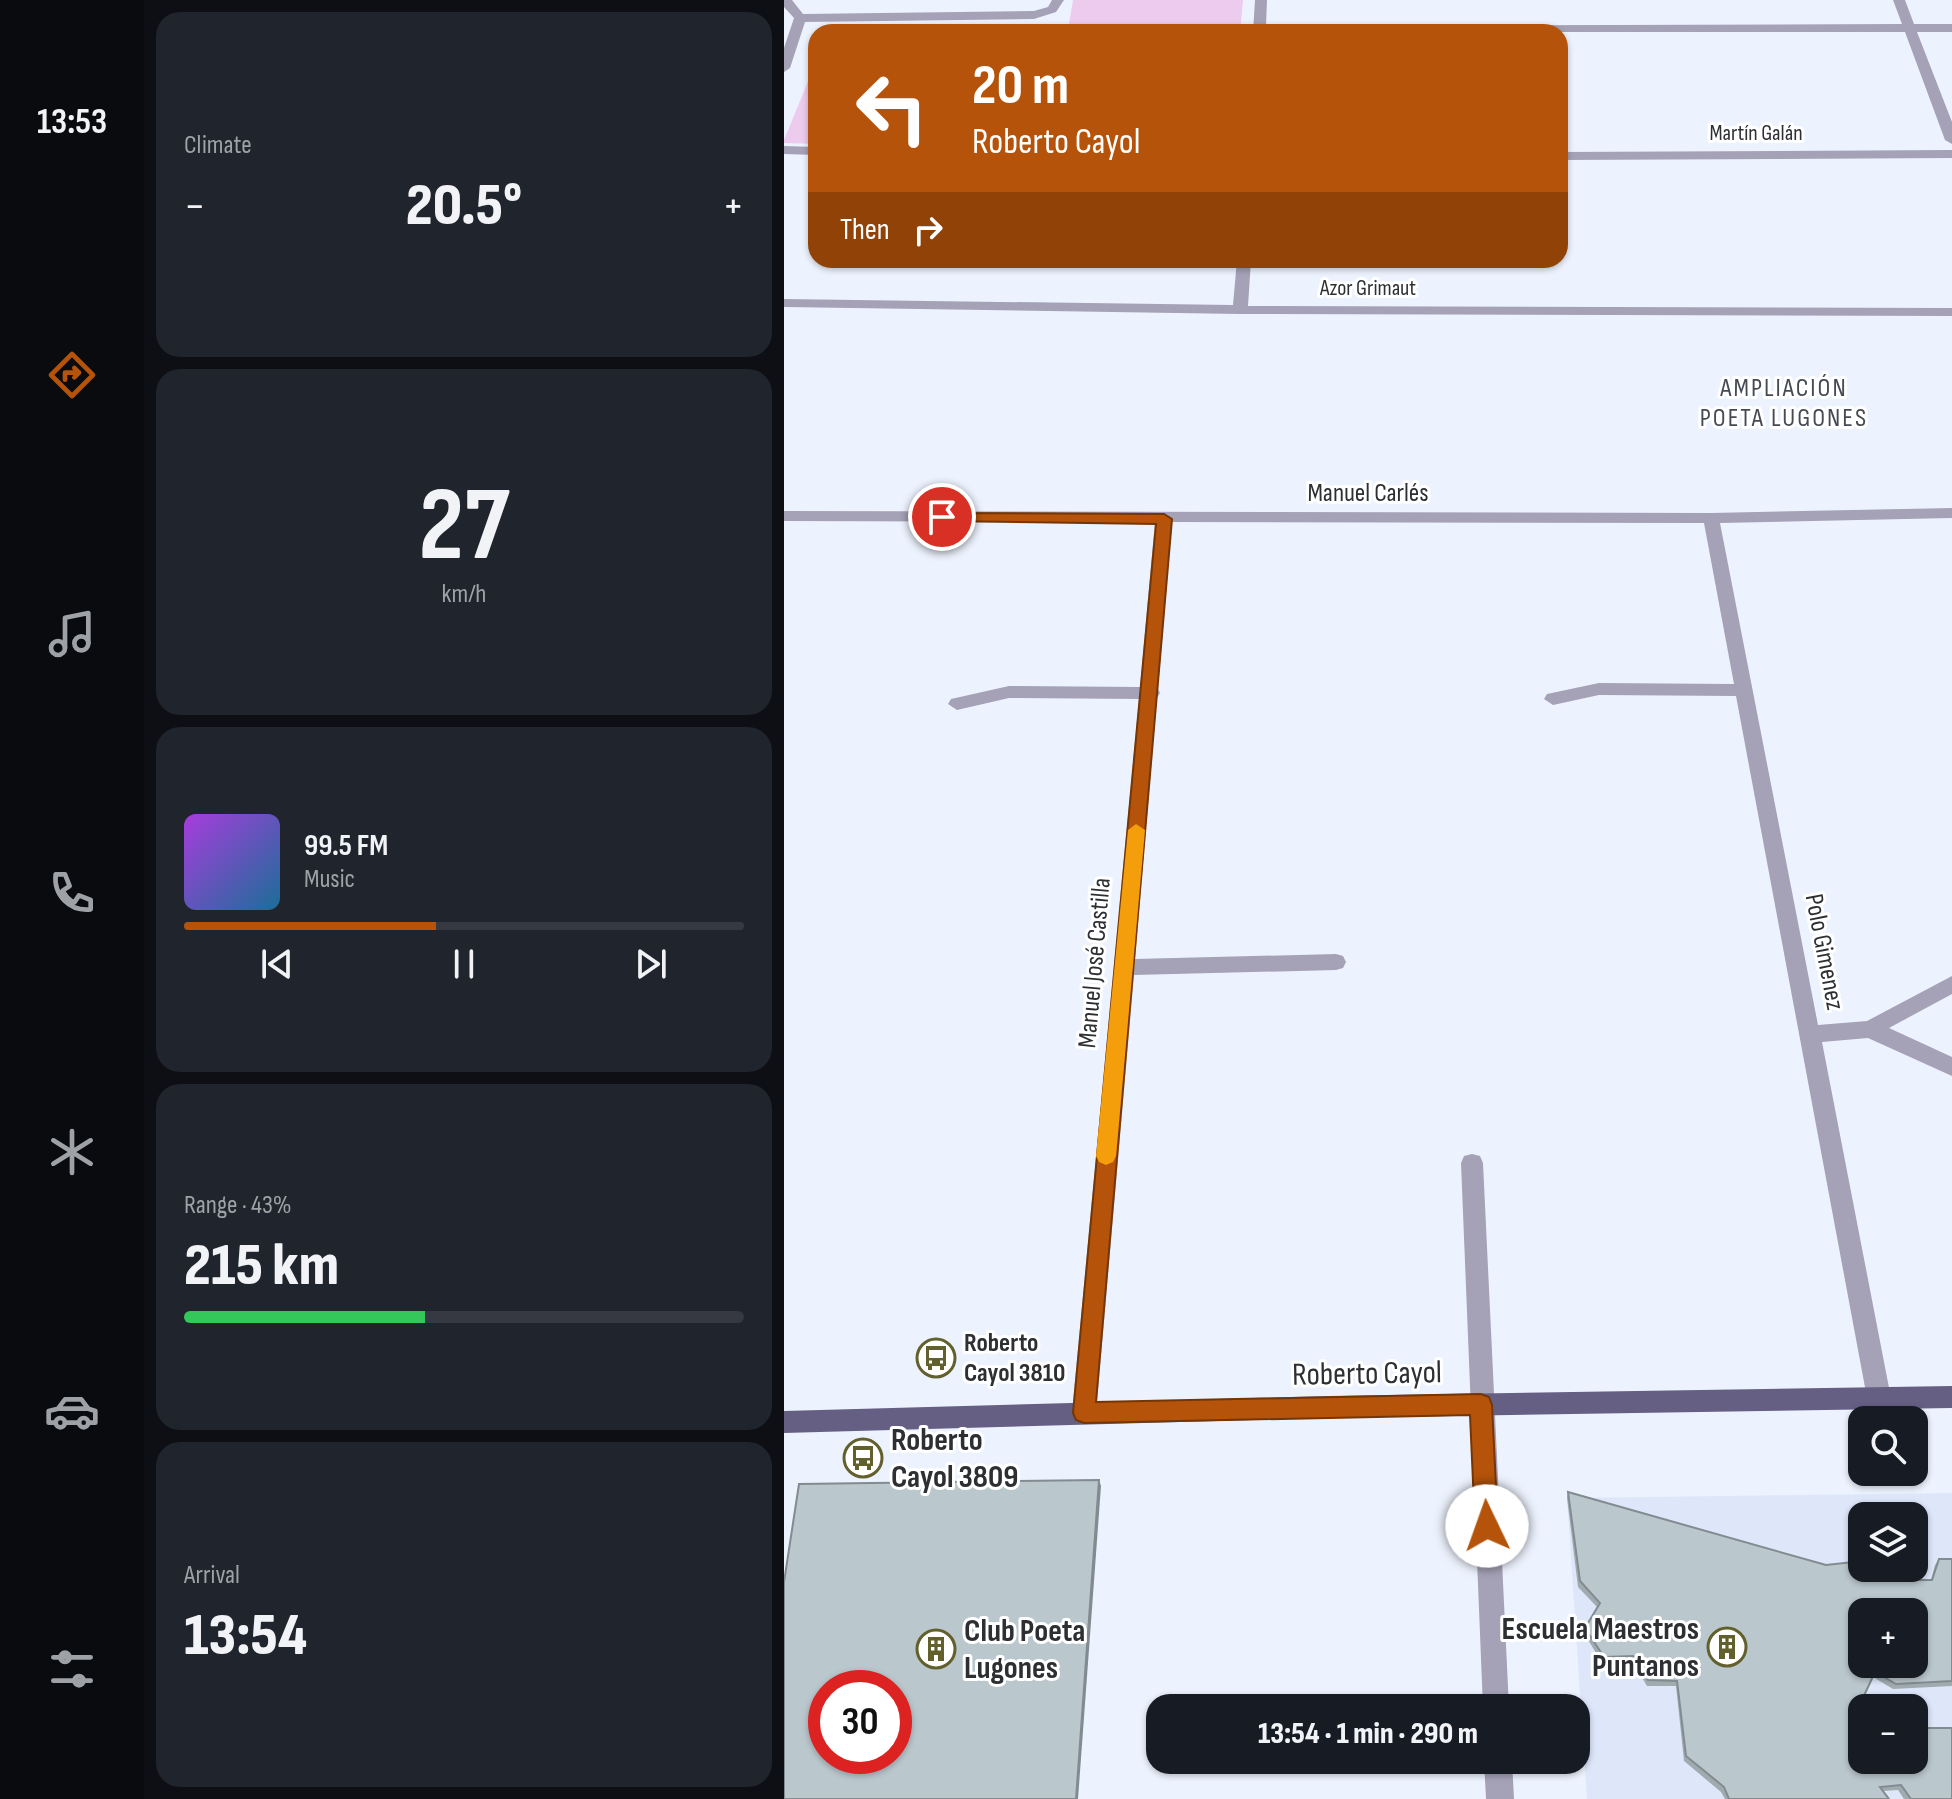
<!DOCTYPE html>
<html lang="en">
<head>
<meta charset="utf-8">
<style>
  :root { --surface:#171b24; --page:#20242c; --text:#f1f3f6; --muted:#9ea1a6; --line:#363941; --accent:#b45309 }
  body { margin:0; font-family:"Sofia Sans Condensed",sans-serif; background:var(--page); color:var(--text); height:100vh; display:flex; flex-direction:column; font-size:30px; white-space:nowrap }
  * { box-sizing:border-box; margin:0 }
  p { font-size:26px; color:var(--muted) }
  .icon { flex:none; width:44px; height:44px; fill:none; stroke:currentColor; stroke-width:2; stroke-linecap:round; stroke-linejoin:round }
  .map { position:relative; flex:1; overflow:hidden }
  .panel { display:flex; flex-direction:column; gap:12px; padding:12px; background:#0d0f14; width:640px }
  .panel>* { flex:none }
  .banner { position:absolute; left:24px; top:24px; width:760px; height:244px; border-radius:24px; box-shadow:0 2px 6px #0004; background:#b45309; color:#fff; overflow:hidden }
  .buttons { position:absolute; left:1064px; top:1406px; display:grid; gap:16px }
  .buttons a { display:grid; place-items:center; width:80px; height:80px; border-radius:16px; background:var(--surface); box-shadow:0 2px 6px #0004; font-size:40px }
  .speed { position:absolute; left:24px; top:1670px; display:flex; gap:16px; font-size:40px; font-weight:700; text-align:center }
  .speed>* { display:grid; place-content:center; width:104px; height:104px; border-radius:50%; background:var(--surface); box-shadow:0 2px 6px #0004; line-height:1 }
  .speed .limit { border:12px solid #d22; background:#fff; color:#111 }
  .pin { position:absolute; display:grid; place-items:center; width:68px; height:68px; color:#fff; margin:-34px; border:4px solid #fff; border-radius:50%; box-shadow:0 2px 8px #0007 }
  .me { position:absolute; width:88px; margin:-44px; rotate:357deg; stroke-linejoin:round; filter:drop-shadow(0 0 6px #0008) }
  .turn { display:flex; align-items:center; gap:28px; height:168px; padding:0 32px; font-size:36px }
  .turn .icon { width:104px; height:104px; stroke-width:2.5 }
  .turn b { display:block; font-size:56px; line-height:68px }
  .then { display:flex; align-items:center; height:76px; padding:0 32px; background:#0003; gap:16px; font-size:30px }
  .big { font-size:60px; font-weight:800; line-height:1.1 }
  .panel .card { flex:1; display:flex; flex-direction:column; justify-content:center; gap:12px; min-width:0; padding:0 28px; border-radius:24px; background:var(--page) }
  .panel .dial { align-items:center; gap:0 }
  .dial b { font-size:104px; line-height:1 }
  .song { display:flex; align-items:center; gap:24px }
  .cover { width:96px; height:96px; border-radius:12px; background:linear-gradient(135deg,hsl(280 70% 55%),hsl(200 70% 35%)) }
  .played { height:8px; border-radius:4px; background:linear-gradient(90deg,var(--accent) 45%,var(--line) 45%) }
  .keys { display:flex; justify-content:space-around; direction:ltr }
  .heat { display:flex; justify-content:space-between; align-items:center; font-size:44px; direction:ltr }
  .charge { height:12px; border-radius:6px; background:linear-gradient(90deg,#34c759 43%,var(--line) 0) }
  .trip { position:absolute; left:362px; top:1694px; width:444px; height:80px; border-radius:24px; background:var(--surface); box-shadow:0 2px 6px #0004; font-weight:800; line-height:80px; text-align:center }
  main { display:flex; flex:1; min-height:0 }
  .dock { display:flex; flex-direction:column; width:144px; justify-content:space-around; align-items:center; background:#090b0e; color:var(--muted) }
  .dock .icon { width:56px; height:56px }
  .dock .active { color:var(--accent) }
  .dock b { font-size:36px; color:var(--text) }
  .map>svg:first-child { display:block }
  .built { fill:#dde7f9; fill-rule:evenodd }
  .green { fill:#edcbef }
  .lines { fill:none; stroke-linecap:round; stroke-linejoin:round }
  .minor { fill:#a5a1b7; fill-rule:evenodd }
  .major { fill:#665f84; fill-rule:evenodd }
  .wall { fill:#a0abb0 }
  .shaded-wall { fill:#828b90 }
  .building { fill:#bac7cd; stroke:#828b90; stroke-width:2; fill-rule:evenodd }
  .route { fill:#b45309; stroke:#753606; stroke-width:2 }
  .slow { fill:#f59e0b }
  .labels { text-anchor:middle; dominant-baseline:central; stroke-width:6; stroke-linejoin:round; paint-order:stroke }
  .far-street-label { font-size:22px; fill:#2d2f33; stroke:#fff }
  .far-quarter-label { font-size:26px; letter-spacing:2px; fill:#454a53; stroke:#fff }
  .street-label { font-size:26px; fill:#2d2f33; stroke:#fff }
  .poi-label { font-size:26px; font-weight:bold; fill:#2d2f33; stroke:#fff; text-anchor:start }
  .near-street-label { font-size:32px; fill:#2d2f33; stroke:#fff }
  .near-poi-label { font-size:32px; font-weight:bold; fill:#2d2f33; stroke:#fff; text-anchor:start }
</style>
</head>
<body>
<main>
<nav class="dock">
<b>13:53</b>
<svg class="icon active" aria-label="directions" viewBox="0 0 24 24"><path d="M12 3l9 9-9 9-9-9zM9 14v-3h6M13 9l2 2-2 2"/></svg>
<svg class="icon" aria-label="music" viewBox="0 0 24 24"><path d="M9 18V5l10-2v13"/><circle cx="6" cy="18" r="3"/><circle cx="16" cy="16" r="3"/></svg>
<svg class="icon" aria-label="phone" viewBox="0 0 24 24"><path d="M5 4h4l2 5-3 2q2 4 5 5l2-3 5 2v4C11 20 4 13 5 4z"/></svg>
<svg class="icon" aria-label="climate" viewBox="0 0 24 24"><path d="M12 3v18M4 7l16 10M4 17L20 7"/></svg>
<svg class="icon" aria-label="car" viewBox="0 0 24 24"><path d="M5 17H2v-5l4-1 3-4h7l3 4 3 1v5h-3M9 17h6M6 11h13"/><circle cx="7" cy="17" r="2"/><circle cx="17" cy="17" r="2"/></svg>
<svg class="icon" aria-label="filters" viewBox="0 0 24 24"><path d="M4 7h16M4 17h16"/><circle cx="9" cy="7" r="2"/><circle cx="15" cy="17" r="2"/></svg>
</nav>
<section class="panel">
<div class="card"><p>Climate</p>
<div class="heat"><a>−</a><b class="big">20.5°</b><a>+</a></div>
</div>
<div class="card dial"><b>27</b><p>km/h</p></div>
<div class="card">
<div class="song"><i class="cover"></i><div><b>99.5 FM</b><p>Music</p></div></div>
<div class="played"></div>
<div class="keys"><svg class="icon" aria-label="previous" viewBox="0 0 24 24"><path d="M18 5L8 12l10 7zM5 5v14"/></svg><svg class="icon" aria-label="pause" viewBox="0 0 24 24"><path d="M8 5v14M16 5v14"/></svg><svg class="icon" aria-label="next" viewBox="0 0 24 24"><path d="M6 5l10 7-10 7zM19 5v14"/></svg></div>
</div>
<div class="card"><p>Range · 43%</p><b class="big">215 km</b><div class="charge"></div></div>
<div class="card"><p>Arrival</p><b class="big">13:54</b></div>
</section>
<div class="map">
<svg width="1168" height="1799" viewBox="0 0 1168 1799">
  <rect width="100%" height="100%" fill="#edf3fe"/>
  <!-- built -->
  <path class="built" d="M1168,1493V1799H803L783,1498ZM1078,1516H1130V1568H1078ZM1078,1612H1130V1664H1078ZM1078,1708H1130V1760H1078Z"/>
  <!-- green -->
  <path class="green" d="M289,0H459L456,32H44L285,24Z
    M32,62V144L0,143V140Z"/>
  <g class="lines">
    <!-- minor -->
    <path class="minor" d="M0,0H8L19,14L250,11L264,7L268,0H280L272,12L250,19L21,22L6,68L0,72V48L10,18L0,7Z
      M471,0H483L482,26L1118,24L1109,0H1121L1130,24H1168V32H1133L1168,122V144L1161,140L1121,32H469Z
      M0,146L32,147V155L0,154Z
      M1168,150V158L776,160V152Z
      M453,260H467L464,306L1168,308V316L456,314L0,307V299L449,305Z
      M1168,508V518L936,523L1034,1025L1083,1021L1168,976V994L1105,1028L1168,1057V1076L1084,1038L1038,1042L1107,1398L1104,1406L1095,1409L1086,1406L1083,1398L952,696L815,695L769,705L760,699L763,694L815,683L950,684L920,523L388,522L374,689L376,693L373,698L351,959L552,954L559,956L562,962L559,968L552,970L350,975L312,1413L309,1421L300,1424L291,1421L288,1413L355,699L225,698L173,710L164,704L167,699L225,686L356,687L371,522L0,521V511L927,513Z
      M688,1154L696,1156L699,1163L725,1708H699L677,1163L680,1156Z
      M700,1760H728L730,1799H702Z"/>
    <!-- major -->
    <path class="major" d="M1168,1386V1408L545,1418L0,1433V1411L545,1396Z"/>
  </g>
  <!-- wall -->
  <path class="wall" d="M784,1492L1042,1565L1116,1580H1147L1151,1565L1155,1559H1168V1686L1109,1689L1089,1677L1071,1715L1168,1799H1120L1114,1790L1099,1791L1105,1799H941L937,1792L900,1761L892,1686H863L848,1661L818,1663L800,1633L801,1628L813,1607L794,1587L783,1498Z"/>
  <!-- shaded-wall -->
  <path class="shaded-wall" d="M315,1480L317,1486L294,1799H292Z"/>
  <!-- building -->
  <path class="building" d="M315,1480L292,1799H0V1582L15,1484ZM42,1688H110V1756H42Z
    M784,1492L1042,1565L1078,1561V1568H1102L1116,1580H1148L1155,1559H1168V1681L1112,1684L1091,1672L1071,1715L1078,1719V1760H1130V1728H1168V1799H1127L1117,1785L1096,1787L1105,1799H945L940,1787L902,1756L893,1681L864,1680L849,1656L820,1657L801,1628L816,1603L796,1581ZM1078,1612H1130V1664H1078Z"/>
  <!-- route -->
  <path class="route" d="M158,513L380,514L388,519L312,1402L697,1394L705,1397L708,1405L714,1526L711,1534L703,1537L695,1534L691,1526L686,1415L300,1423L292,1420L289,1413L372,524L153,521V514Z"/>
  <!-- slow -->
  <path class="slow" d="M352,824L361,830L332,1156L329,1162L322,1165L315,1162L312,1156L344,830Z"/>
  <!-- icons -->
  <defs>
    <symbol id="bus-ring" viewBox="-11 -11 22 22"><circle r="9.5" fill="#fff" stroke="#62602c" stroke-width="1.5"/><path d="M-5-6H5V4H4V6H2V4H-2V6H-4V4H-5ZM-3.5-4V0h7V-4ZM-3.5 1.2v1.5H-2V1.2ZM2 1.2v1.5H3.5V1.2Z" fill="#62602c"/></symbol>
    <symbol id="building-ring" viewBox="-11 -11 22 22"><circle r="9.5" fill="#fff" stroke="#62602c" stroke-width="1.5"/><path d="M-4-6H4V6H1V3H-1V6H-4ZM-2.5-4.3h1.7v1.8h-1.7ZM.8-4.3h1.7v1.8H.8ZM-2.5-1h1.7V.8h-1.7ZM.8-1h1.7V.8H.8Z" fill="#62602c"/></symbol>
  </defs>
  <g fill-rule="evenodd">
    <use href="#bus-ring" x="130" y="1336" width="44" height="44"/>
    <use href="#bus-ring" x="57" y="1436" width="44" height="44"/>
    <use href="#building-ring" x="921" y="1625" width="44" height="44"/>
    <use href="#building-ring" x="130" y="1627" width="44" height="44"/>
  </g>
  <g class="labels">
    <!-- far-street labels -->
    <g class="far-street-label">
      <text x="972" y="133">Martín Galán</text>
      <text x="584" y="288">Azor Grimaut</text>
    </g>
    <!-- far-quarter labels -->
    <g class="far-quarter-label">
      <text x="1000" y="388">AMPLIACIÓN<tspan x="1000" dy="30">POETA LUGONES</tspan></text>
    </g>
    <!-- street labels -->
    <g class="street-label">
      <text x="584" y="493">Manuel Carlés</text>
      <text transform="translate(1040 952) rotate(79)">Polo Gimenez</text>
      <text transform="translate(311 963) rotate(-85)">Manuel José Castilla</text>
    </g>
    <!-- poi labels -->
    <g class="poi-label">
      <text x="180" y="1343">Roberto<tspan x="180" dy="30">Cayol 3810</tspan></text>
    </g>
    <!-- near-street labels -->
    <g class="near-street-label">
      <text transform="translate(583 1374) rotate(-1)">Roberto Cayol</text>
    </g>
    <!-- near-poi labels -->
    <g class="near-poi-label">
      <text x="107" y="1440">Roberto<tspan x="107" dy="37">Cayol 3809</tspan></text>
      <text x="915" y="1629" text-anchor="end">Escuela Maestros<tspan x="915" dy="37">Puntanos</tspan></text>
      <text x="180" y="1631">Club Poeta<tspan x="180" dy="37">Lugones</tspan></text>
    </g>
  </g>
</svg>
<div class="buttons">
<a><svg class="icon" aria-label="search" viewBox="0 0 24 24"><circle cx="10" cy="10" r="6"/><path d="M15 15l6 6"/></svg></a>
<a><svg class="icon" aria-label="layers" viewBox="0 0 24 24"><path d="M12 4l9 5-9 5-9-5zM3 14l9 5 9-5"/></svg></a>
<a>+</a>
<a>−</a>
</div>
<div class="speed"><div class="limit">30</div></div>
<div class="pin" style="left:158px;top:517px;background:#d93025"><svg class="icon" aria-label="arrive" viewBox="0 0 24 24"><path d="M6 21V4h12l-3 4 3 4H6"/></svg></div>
<svg class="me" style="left:703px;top:1526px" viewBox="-20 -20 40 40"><circle r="19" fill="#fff"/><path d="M0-13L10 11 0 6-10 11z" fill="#b45309"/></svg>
<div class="trip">13:54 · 1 min · 290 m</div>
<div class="banner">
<div class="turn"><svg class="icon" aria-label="left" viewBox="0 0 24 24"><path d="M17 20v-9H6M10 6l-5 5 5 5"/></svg><div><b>20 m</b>Roberto Cayol</div></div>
<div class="then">Then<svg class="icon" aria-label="right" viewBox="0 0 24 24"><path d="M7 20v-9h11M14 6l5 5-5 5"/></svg></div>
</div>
</div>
</main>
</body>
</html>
